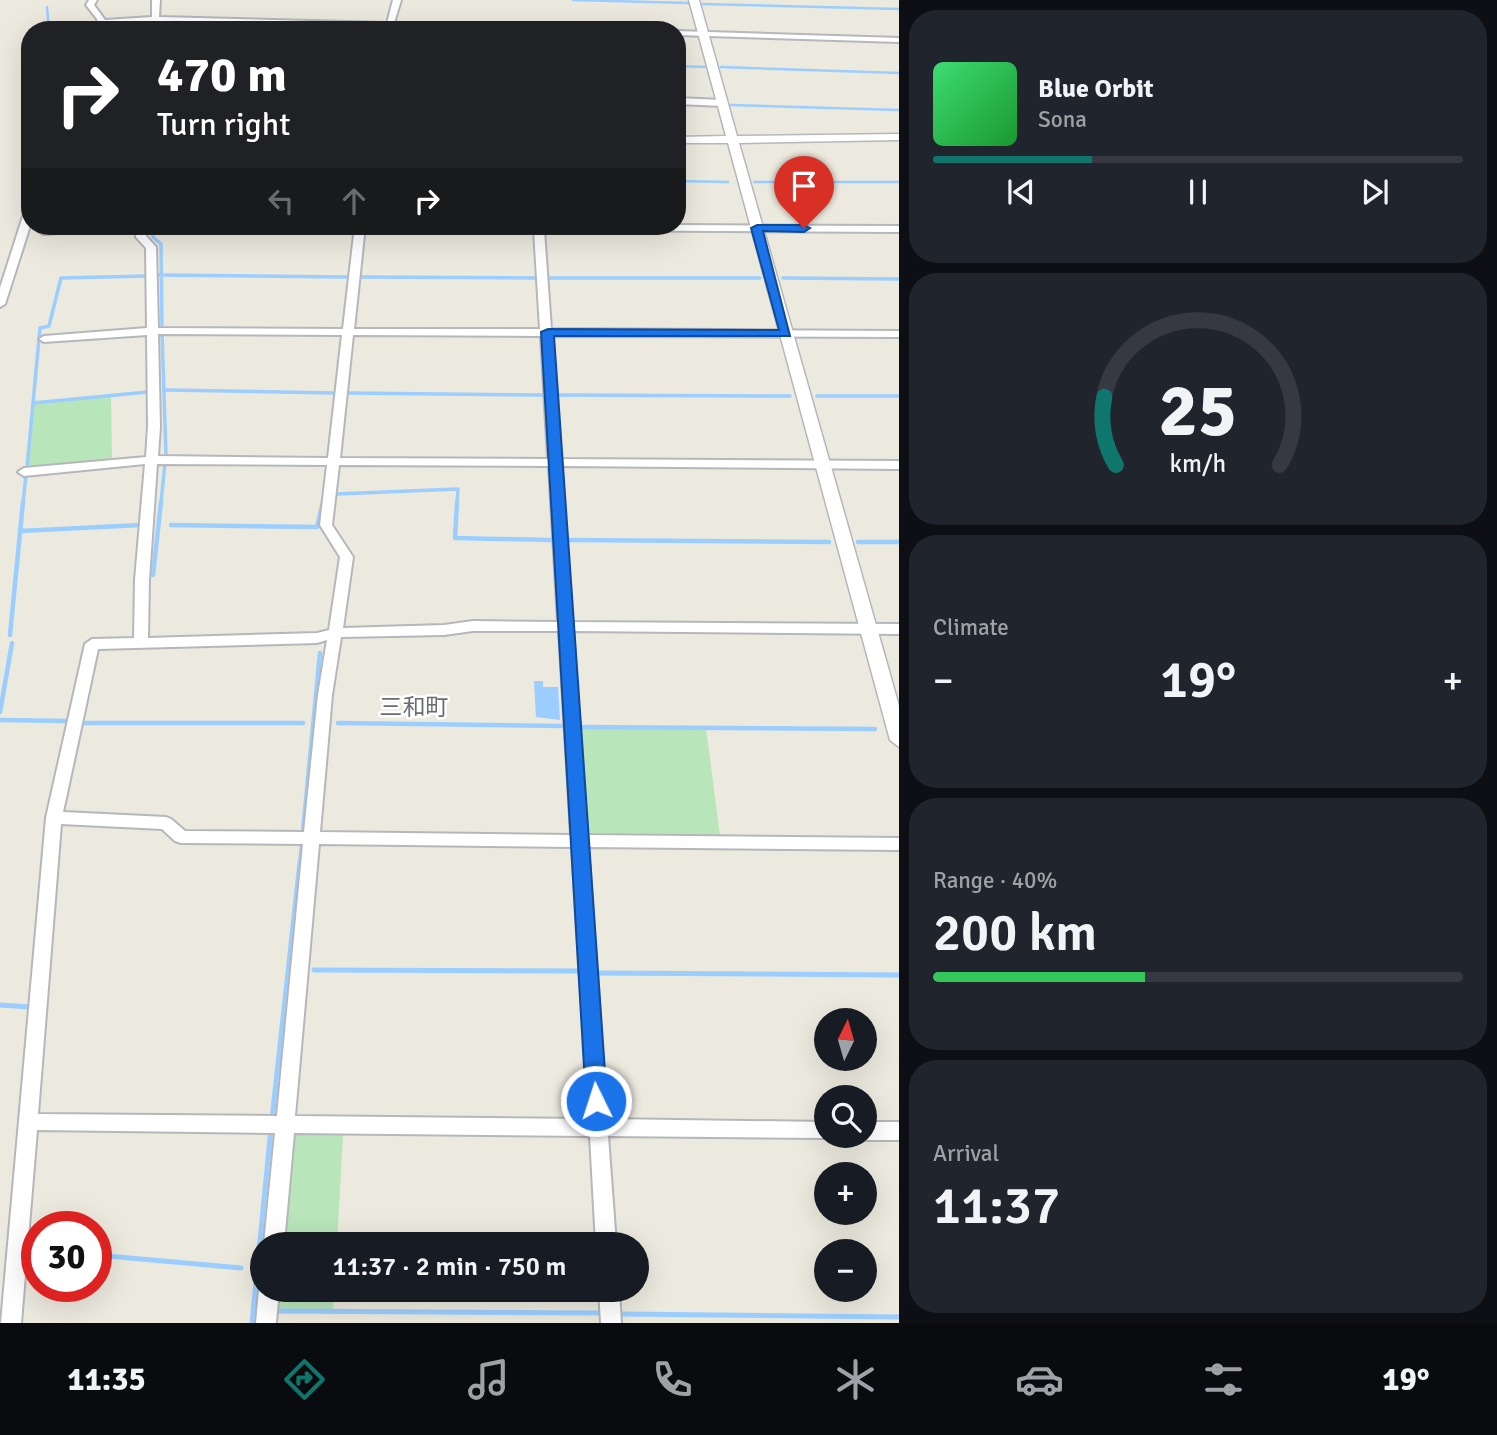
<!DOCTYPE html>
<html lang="en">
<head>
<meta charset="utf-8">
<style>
  :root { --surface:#171b24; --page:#20242c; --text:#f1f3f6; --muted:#9ea1a6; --line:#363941; --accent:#0f766e }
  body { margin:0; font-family:Signika,"Noto Sans JP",sans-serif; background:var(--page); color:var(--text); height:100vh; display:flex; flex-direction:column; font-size:26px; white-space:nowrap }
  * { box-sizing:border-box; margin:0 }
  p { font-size:23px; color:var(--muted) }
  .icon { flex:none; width:38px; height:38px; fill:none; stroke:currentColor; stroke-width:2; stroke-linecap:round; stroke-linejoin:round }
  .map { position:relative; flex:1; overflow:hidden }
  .sheet { display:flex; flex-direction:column; gap:10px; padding:10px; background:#0d0f14; width:598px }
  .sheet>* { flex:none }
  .guide { position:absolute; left:21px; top:21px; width:665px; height:214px; border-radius:28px; box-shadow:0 7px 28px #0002; background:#202124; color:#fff; overflow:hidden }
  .needle { width:46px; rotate:5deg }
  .fabs { position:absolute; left:814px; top:1008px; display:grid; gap:14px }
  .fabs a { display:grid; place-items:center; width:63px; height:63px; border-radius:50%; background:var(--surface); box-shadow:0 7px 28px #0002; font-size:35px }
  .speed { position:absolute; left:21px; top:1211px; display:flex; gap:14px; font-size:35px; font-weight:700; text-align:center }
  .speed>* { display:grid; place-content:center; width:91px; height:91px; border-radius:50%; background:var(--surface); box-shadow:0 7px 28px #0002; line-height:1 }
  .speed .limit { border:10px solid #d22; background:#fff; color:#111 }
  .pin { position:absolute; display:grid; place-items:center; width:60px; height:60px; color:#fff; margin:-72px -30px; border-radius:50% 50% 50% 0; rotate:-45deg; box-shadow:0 0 7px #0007 }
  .pin .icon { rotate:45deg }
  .me { position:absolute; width:77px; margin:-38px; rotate:356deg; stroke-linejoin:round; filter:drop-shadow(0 0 5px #0008) }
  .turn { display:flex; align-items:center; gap:24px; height:147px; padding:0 21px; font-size:32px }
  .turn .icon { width:91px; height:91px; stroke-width:2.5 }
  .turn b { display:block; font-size:49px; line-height:60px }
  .lanes { display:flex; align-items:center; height:66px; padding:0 21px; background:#0003; justify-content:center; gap:35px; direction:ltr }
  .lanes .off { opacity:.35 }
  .big { font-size:52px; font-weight:600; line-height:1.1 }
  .sheet .widget { flex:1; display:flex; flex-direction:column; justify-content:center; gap:10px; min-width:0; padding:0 24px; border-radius:28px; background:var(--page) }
  .sheet .dial { align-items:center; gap:0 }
  .dial svg { height:182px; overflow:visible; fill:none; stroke:var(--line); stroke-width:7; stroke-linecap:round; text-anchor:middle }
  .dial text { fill:var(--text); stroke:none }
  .song { display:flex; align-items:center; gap:21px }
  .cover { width:84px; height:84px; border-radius:10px; background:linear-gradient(135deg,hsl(140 70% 55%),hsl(130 70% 35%)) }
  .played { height:7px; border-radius:4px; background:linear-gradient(90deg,var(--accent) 30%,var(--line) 30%) }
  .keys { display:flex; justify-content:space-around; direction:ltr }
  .heat { display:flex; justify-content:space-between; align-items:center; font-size:38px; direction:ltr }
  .charge { height:10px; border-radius:5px; background:linear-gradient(90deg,#34c759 40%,var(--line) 0) }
  .trip { position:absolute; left:250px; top:1232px; width:399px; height:70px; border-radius:35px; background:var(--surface); box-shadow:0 7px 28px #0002; font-weight:600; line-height:70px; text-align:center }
  .dock { display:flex; height:112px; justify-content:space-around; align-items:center; background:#090b0e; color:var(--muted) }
  .dock .icon { width:49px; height:49px }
  .dock .active { color:var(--accent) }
  .dock b { font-size:32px; color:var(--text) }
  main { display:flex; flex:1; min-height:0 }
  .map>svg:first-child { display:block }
  .green { fill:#b9e5bb }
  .water { fill:#9bceff }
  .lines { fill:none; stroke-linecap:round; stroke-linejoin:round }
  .stream-far3 { stroke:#9bceff; stroke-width:2.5 }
  .stream-far2 { stroke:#9bceff; stroke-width:3.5 }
  .stream-far1 { stroke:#9bceff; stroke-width:4.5 }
  .stream { stroke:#9bceff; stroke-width:5 }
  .minor-casing { stroke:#b5b7bc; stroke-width:4 }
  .tertiary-casing { stroke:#b5b7bc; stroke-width:3 }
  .minor { fill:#fff; fill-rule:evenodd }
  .tertiary { fill:#fff; fill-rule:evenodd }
  .route { fill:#1a73e8; stroke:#114b97; stroke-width:2 }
  .labels { text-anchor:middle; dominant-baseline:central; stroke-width:5; stroke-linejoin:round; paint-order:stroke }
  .quarter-label { font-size:23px; fill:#686d73; stroke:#fff }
</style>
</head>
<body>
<main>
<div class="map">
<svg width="899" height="1323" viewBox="0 0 899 1323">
  <rect width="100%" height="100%" fill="#ece9de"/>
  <!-- green -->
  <path class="green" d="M111,396L112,461L27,468L33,403Z
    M580,727L706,728L720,836L587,834Z
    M292,1135H343L337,1244H279Z
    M274,1290H334L333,1311H272Z"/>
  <!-- water -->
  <path class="water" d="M534,681H543V687H558L560,720L536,717Z"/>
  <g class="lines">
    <!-- stream-far3 -->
    <path class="stream-far3" d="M573,0L688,3
      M703,4L899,9
      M47,7L49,30
      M159,18L160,0
      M159,20V30
      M677,66L705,67
      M721,67L899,73
      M731,105L899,110
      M677,181L728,182
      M754,182H899"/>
    <!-- stream-far2 -->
    <path class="stream-far2" d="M154,226L153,237L161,244L162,327
      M159,275L347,277
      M359,277L536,278
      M548,278H760
      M783,278L899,279
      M162,333L166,455
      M166,390L333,393
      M349,393L543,395
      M558,395L790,396
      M817,396H899
      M33,403L148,392
      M27,468L40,328L49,326L61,278L147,276
      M336,494L458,489L457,503
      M23,503L26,475
      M161,503L165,463
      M323,503L324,499"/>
    <!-- stream-far1 -->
    <path class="stream-far1" d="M457,502L455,538L552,540
      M171,525L317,527L323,502
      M20,531L141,525
      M568,540L829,542
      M858,542H899
      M153,575L161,502
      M10,635L23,502
      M0,712L12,643
      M0,720L68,721
      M83,723H303
      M338,723L563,726
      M580,727L875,729
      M303,831L320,653
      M300,864L302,845"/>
    <!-- stream -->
    <path class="stream" d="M314,970L580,971
      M596,973L899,975
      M0,1005L30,1007
      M272,1119L300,862
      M96,1255L241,1268
      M272,1311L599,1313
      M621,1314L899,1317
      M252,1323L271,1128"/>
    <defs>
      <path id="minor" d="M89,0H97L94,5L105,20L152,17V0H160L159,17L387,23L393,0H401L394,23L558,28L562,30H465L166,21L159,22V30H151V22L105,24L104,30H98L97,19L86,5Z
        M677,31L899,38V42L677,35Z
        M677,98L722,100L726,103L722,106L677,104Z
        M30,207V226L5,304L0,307V288L25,210Z
        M677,225L899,226V232L544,230L551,329L899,331V337L552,336L560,459L899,461V469L561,466L572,622L899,624V634L573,631L587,835L899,838V850L588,847L607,1119L826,1122V1136H833L826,1138L608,1136L616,1244H596L590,1136L294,1133L284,1244H264L275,1133L37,1130L21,1323H1L46,818L85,644L92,639L134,638L135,580L145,464L24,476L18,472L24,468L146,457L148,427L147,335L44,342L39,339L44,336L147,328L146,248L136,237L137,226H147L146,236L156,247L158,328L343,329L355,226H365L354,329H540L534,230L383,229L378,226ZM158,334L342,335L328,458L158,456L160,427ZM353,335L541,336L548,459L340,458ZM157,464L327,465L320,525L340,557L329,630L317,633L148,638L149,580ZM339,465L549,466L558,622L473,621L444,625L343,628L353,557L332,525ZM473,631H559L571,835L320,832L332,695L341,637L444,635ZM327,640L318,695L304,832L185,831L171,819L166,817L63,812L98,649L317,643ZM61,824L162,829L175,841L181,843L303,844L277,1116L38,1114ZM319,844L572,847L589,1119L295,1116Z
        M81,226H131L126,229L43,234L38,231L43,228Z
        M864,1122H899V1140H864L857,1137L864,1136Z
        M262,1283V1290H279L276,1323H256L259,1290Z
        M599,1290H619L621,1323H601Z"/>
      <path id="tertiary" d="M689,0H699L737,136L899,134V140L739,143L899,706V747L890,740L728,143H677V137L726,136Z"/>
    </defs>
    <!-- minor casing -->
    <use href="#minor" class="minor-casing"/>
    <!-- tertiary casing -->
    <use href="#tertiary" class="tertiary-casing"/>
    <!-- minor -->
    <use href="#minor" class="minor"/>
    <!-- tertiary -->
    <use href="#tertiary" class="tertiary"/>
  </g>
  <!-- route -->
  <path class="route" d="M757,225H804L810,228L804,232L763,231L790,336H554L607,1101L604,1108L596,1111L589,1108L586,1101L541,332L548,329L779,330L751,228Z"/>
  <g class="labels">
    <!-- quarter labels -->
    <g class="quarter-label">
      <text x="414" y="707">三和町</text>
    </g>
  </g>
</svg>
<div class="fabs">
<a><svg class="needle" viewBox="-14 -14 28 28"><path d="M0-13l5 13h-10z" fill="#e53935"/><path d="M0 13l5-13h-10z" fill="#9ea1a6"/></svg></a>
<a><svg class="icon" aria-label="search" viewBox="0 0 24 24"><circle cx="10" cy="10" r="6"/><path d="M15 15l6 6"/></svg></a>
<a>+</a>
<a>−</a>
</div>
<div class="speed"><div class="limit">30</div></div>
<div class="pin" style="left:804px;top:228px;background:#d93025"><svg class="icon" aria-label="arrive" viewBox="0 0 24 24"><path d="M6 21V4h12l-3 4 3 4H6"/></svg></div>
<svg class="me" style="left:596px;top:1101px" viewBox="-20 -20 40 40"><circle r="17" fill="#1a73e8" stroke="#fff" stroke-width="3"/><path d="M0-11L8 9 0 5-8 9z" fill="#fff"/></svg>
<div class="trip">11:37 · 2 min · 750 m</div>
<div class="guide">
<div class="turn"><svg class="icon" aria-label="right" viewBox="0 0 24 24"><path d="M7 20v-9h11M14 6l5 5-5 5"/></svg><div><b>470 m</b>Turn right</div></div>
<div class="lanes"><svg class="icon off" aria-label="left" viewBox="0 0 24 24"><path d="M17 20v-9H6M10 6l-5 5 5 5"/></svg><svg class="icon off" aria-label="ahead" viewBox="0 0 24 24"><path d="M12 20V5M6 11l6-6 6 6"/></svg><svg class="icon" aria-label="right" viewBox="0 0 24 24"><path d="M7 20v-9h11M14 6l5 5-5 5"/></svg></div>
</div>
</div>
<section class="sheet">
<div class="widget">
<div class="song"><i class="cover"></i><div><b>Blue Orbit</b><p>Sona</p></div></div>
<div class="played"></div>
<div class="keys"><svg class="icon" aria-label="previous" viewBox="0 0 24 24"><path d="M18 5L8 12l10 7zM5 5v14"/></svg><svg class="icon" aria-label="pause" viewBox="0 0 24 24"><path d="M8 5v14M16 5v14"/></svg><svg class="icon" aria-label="next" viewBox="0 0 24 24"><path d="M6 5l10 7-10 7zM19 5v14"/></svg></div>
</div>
<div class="widget dial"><svg viewBox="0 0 100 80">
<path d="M14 69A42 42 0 1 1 86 69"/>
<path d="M14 69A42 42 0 0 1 9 39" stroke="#0f766e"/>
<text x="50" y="56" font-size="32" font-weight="700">25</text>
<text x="50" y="72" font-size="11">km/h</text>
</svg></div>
<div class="widget"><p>Climate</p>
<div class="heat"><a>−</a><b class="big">19°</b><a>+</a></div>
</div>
<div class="widget"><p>Range · 40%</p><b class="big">200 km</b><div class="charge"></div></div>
<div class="widget"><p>Arrival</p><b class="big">11:37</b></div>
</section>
</main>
<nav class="dock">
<b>11:35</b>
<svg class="icon active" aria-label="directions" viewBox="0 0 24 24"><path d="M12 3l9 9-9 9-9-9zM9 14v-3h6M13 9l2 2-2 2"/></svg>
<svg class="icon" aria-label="music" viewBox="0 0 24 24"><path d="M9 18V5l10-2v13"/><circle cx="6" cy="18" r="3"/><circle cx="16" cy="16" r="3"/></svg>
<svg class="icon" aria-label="phone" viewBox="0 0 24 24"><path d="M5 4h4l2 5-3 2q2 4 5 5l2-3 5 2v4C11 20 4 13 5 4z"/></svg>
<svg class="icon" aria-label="climate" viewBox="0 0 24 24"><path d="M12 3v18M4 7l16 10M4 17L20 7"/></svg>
<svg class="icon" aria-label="car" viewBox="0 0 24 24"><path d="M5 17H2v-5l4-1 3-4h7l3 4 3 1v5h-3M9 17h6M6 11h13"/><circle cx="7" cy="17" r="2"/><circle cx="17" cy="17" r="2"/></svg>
<svg class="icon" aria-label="filters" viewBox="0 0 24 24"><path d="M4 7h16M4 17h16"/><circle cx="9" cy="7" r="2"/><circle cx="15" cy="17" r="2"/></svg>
<b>19°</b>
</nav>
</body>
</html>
